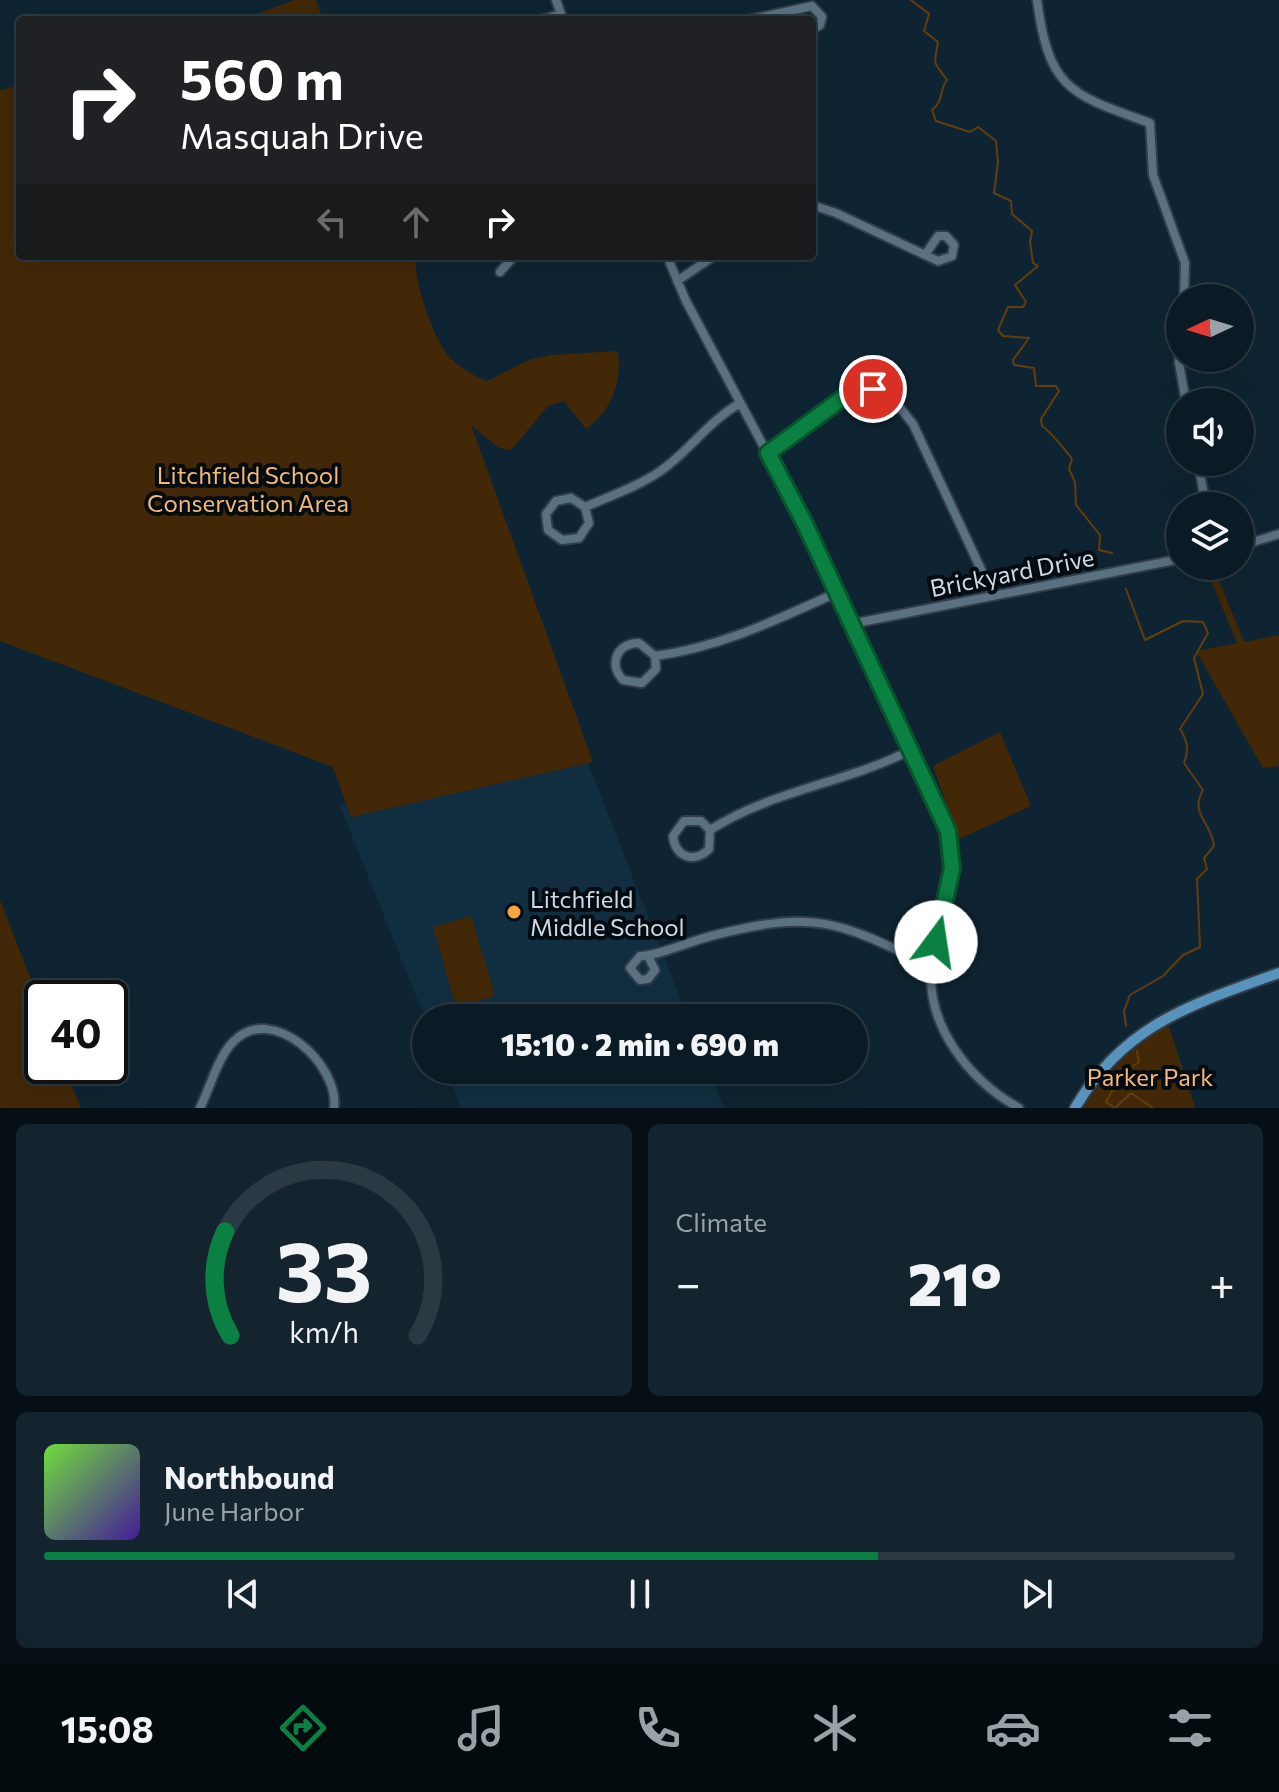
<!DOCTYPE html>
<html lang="en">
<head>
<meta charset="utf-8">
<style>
  :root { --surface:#0b1b26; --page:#14242e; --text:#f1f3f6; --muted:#9aa1a7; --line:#2b3943; --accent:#0b8043 }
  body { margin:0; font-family:Commissioner,sans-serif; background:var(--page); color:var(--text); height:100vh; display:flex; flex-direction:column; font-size:30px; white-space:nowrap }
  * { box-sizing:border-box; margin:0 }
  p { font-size:26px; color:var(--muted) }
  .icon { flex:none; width:44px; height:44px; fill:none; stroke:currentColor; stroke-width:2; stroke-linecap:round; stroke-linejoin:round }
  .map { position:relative; height:1108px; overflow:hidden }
  .details { display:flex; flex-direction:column; gap:16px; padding:16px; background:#060f15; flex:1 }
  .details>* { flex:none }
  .hud { position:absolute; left:16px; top:16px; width:800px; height:244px; border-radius:8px; box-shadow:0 8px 32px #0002,0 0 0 2px var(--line); background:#202124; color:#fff; overflow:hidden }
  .needle { width:52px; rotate:266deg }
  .tools { position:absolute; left:1166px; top:284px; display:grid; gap:16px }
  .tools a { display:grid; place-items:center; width:88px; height:88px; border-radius:50%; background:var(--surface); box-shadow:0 8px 32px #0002,0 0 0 2px var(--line); font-size:40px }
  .speed { position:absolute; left:24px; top:980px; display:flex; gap:16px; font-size:40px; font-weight:700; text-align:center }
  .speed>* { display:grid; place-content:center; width:104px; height:104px; border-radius:50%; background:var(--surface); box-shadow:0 8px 32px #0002,0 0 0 2px var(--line); line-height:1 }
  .speed .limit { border:4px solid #111; border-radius:12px; background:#fff; color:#111 }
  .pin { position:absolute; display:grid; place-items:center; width:68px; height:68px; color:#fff; margin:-34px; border:4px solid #fff; border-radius:50%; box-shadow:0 2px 8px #0007 }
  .me { position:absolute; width:88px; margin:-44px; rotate:14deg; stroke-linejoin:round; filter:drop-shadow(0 0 6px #0008) }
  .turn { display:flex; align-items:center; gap:28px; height:168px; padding:0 32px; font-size:36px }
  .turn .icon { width:104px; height:104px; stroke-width:2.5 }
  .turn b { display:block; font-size:56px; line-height:68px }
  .lanes { display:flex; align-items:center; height:76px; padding:0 32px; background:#0003; justify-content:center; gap:40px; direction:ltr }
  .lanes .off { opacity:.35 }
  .big { font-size:60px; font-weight:800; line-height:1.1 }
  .details .card { flex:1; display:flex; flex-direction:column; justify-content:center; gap:12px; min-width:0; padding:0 28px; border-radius:12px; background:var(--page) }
  .details .dial { align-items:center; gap:0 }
  .dial svg { height:208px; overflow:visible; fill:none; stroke:var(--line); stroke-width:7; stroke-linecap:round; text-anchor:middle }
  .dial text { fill:var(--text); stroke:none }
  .song { display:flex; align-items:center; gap:24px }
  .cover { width:96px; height:96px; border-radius:12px; background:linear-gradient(135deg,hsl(100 70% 55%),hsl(260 70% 35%)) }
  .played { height:8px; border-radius:4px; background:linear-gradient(90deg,var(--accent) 70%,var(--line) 70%) }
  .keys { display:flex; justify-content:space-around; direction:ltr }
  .heat { display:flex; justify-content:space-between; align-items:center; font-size:44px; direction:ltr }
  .details .tiles { flex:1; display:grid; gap:16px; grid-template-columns:1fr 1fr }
  .card:last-child { grid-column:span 2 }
  .trip { position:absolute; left:412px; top:1004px; width:456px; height:80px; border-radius:40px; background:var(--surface); box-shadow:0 8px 32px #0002,0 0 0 2px var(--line); font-weight:800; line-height:80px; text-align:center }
  .tab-bar { display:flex; height:128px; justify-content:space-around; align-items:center; background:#040b0f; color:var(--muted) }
  .tab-bar .icon { width:56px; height:56px }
  .tab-bar .selected { color:var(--accent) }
  .tab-bar b { font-size:36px; color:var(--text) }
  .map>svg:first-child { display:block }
  .built { fill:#112e40 }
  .green { fill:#422807 }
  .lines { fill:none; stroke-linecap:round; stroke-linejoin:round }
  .stream { stroke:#633e0d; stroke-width:2 }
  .minor-casing { stroke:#313d4a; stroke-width:12 }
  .major-casing { stroke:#313d4a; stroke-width:14 }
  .minor { stroke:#5a7182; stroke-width:8 }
  .major { stroke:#5893bc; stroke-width:10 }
  .route-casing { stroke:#07532c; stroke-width:20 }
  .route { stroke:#0b8043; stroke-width:14 }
  .poi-dot { fill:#f3a443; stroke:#040c12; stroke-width:3 }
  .labels { text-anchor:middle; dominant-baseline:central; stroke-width:8; stroke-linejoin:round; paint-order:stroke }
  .park-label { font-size:24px; fill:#f5b875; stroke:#040c12 }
  .street-label { font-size:24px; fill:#cddae4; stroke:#040c12 }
  .poi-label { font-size:24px; fill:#cddae4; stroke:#040c12; text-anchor:start }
</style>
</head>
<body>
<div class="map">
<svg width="1279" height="1108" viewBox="0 0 1279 1108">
  <rect width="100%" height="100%" fill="#0f2432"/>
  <!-- built -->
  <path class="built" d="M586,758L688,1018H426V1021L340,806Z
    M446,1070H709L724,1108H461Z"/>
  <!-- green -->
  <path class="green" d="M294,0H316L323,20H241Z
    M20,85V256H415C415,283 429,323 442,347C452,364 470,374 487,381L529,360L551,355L618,351C622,382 612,410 586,429L564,401L548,406L511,450L499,448L471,425L593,762L351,817L333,767L0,641V90Z
    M1205,566H1213L1244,642L1279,635V766L1263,768L1196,651L1237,643Z
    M1000,732L1031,806L959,839L933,766Z
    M0,900L42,1008V1066H64L81,1108H0Z
    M471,916L495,996L456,1007L433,927Z
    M1168,1023L1195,1108H1083C1107,1071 1132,1048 1168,1023Z"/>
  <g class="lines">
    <!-- stream -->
    <path class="stream" d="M911,0L929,14L924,31L938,42C934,67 932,59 947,80C939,90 944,101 932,110L936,121L970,132L978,127L996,141L998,162L994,193L1011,201L1012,214L1032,231L1030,242L1033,263L1038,266L1015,285L1026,302L1023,307H1008L998,330L1003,336L1029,338L1013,360L1014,365L1034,368L1036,386H1056L1059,391L1041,419L1042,426C1049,430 1067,452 1072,459L1069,469L1075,482L1076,505L1100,535L1099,550L1112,553
      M1126,1026L1124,1011L1130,995L1163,976L1183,955L1200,947L1197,879L1207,869L1204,858L1214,846C1212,823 1189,814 1203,790L1184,763C1189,751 1188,741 1180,729L1203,694L1194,658L1208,633L1203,622L1183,621L1145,640L1126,589
      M1137,1051L1139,1062L1122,1073L1106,1102L1115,1108L1131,1093L1153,1108"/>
    <defs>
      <path id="minor" d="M556,0L563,20
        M1037,0C1049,90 1070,94 1150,123L1153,175L1185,263L1184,298
        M541,20L561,14
        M748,20L812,6L822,17L820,25L812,30
        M812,205L836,213L938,261L952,256L954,245L946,236H938L925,255
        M667,256L686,301L804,522L938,807C964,868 940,903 932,963C924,1024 969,1080 1019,1108
        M500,272L514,256
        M677,281L714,256
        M1180,335L1179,363L1186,402
        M768,453L851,394L873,389L890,395L913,424L993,595
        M1198,462L1206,506
        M585,507L589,523L579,538L562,540L548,530L546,514L556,501L571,498L585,507C610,496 637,487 659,472C690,451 706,423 740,403
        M1240,546L1279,534
        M851,624L1180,559
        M655,656L656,669L642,683L623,680C608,664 617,643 639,643L655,656C721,647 776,620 836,593
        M710,830L709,849C694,864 675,857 673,836L684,821H701L710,830C773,790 846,783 911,750
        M648,956L655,970L648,979L640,980L630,968L640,956C658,956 691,941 711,936C816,909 837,921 931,966
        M200,1108C210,1088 218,1056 234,1041C273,1002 340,1066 334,1108"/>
      <path id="major" d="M1075,1108C1124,1024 1193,1004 1279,973"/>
    </defs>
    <!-- minor casing -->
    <use href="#minor" class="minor-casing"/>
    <!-- major casing -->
    <use href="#major" class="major-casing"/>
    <!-- minor -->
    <use href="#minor" class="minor"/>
    <!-- major -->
    <use href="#major" class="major"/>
  </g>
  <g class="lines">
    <defs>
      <path id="route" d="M873,389L844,397L768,453L804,522L948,831L952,868L936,942"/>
    </defs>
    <!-- route casing -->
    <use href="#route" class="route-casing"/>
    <!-- route -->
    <use href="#route" class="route"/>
  </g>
  <!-- markers -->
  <circle class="poi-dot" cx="514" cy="912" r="8"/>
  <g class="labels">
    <!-- park labels -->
    <g class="park-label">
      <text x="248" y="474">Litchfield School<tspan x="248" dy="28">Conservation Area</tspan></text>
      <text x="1150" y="1076">Parker Park</text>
    </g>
    <!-- street labels -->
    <g class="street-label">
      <text transform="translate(1012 572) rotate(-11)">Brickyard Drive</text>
    </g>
    <!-- poi labels -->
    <g class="poi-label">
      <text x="530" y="898">Litchfield<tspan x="530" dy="28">Middle School</tspan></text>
    </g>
  </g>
</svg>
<div class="tools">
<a><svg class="needle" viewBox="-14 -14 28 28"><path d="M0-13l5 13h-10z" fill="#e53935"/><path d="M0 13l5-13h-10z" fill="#9aa1a7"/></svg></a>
<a><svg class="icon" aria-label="sound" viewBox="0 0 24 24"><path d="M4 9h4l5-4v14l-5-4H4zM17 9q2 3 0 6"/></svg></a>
<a><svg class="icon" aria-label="layers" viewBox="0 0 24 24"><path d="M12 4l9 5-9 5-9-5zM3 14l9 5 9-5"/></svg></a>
</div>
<div class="speed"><div class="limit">40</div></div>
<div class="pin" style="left:873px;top:389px;background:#d93025"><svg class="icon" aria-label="arrive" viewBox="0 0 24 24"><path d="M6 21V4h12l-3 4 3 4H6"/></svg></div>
<svg class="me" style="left:936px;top:942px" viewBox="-20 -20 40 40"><circle r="19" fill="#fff"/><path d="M0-13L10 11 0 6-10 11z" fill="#0b8043"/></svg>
<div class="trip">15:10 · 2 min · 690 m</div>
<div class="hud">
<div class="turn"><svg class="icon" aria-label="right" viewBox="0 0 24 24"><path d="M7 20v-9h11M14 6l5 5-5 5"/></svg><div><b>560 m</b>Masquah Drive</div></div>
<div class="lanes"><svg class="icon off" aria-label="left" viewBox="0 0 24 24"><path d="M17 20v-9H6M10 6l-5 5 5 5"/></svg><svg class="icon off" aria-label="ahead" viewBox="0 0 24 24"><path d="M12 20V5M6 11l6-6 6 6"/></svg><svg class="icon" aria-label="right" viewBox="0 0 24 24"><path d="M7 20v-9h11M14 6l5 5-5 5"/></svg></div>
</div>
</div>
<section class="details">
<div class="tiles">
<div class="card dial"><svg viewBox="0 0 100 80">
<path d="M14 69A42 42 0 1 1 86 69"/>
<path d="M14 69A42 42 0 0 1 12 29" stroke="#0b8043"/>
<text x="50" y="56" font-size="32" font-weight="700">33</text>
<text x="50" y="72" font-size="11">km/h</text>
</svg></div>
<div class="card"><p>Climate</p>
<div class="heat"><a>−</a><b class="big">21°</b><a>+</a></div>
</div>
<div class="card">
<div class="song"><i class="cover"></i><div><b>Northbound</b><p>June Harbor</p></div></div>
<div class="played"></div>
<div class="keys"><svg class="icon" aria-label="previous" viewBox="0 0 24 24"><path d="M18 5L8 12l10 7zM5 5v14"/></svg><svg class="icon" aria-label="pause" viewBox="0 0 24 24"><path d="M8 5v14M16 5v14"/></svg><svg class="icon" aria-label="next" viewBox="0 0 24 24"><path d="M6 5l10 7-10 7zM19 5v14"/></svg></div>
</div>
</div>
</section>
<nav class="tab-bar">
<b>15:08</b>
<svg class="icon selected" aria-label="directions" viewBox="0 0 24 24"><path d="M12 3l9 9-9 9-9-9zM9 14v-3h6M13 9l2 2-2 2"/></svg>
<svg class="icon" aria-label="music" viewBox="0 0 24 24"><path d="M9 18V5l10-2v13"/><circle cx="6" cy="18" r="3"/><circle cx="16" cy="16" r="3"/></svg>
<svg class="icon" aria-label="phone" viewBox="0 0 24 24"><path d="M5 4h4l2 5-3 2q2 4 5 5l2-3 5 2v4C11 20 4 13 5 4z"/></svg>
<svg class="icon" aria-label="climate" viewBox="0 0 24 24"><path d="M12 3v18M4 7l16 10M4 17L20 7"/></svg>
<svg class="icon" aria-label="car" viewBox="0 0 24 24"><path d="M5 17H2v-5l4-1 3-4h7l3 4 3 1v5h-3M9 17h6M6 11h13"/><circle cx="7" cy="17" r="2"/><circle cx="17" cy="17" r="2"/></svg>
<svg class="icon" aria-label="filters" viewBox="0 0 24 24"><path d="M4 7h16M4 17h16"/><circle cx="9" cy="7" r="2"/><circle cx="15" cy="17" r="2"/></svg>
</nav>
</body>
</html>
